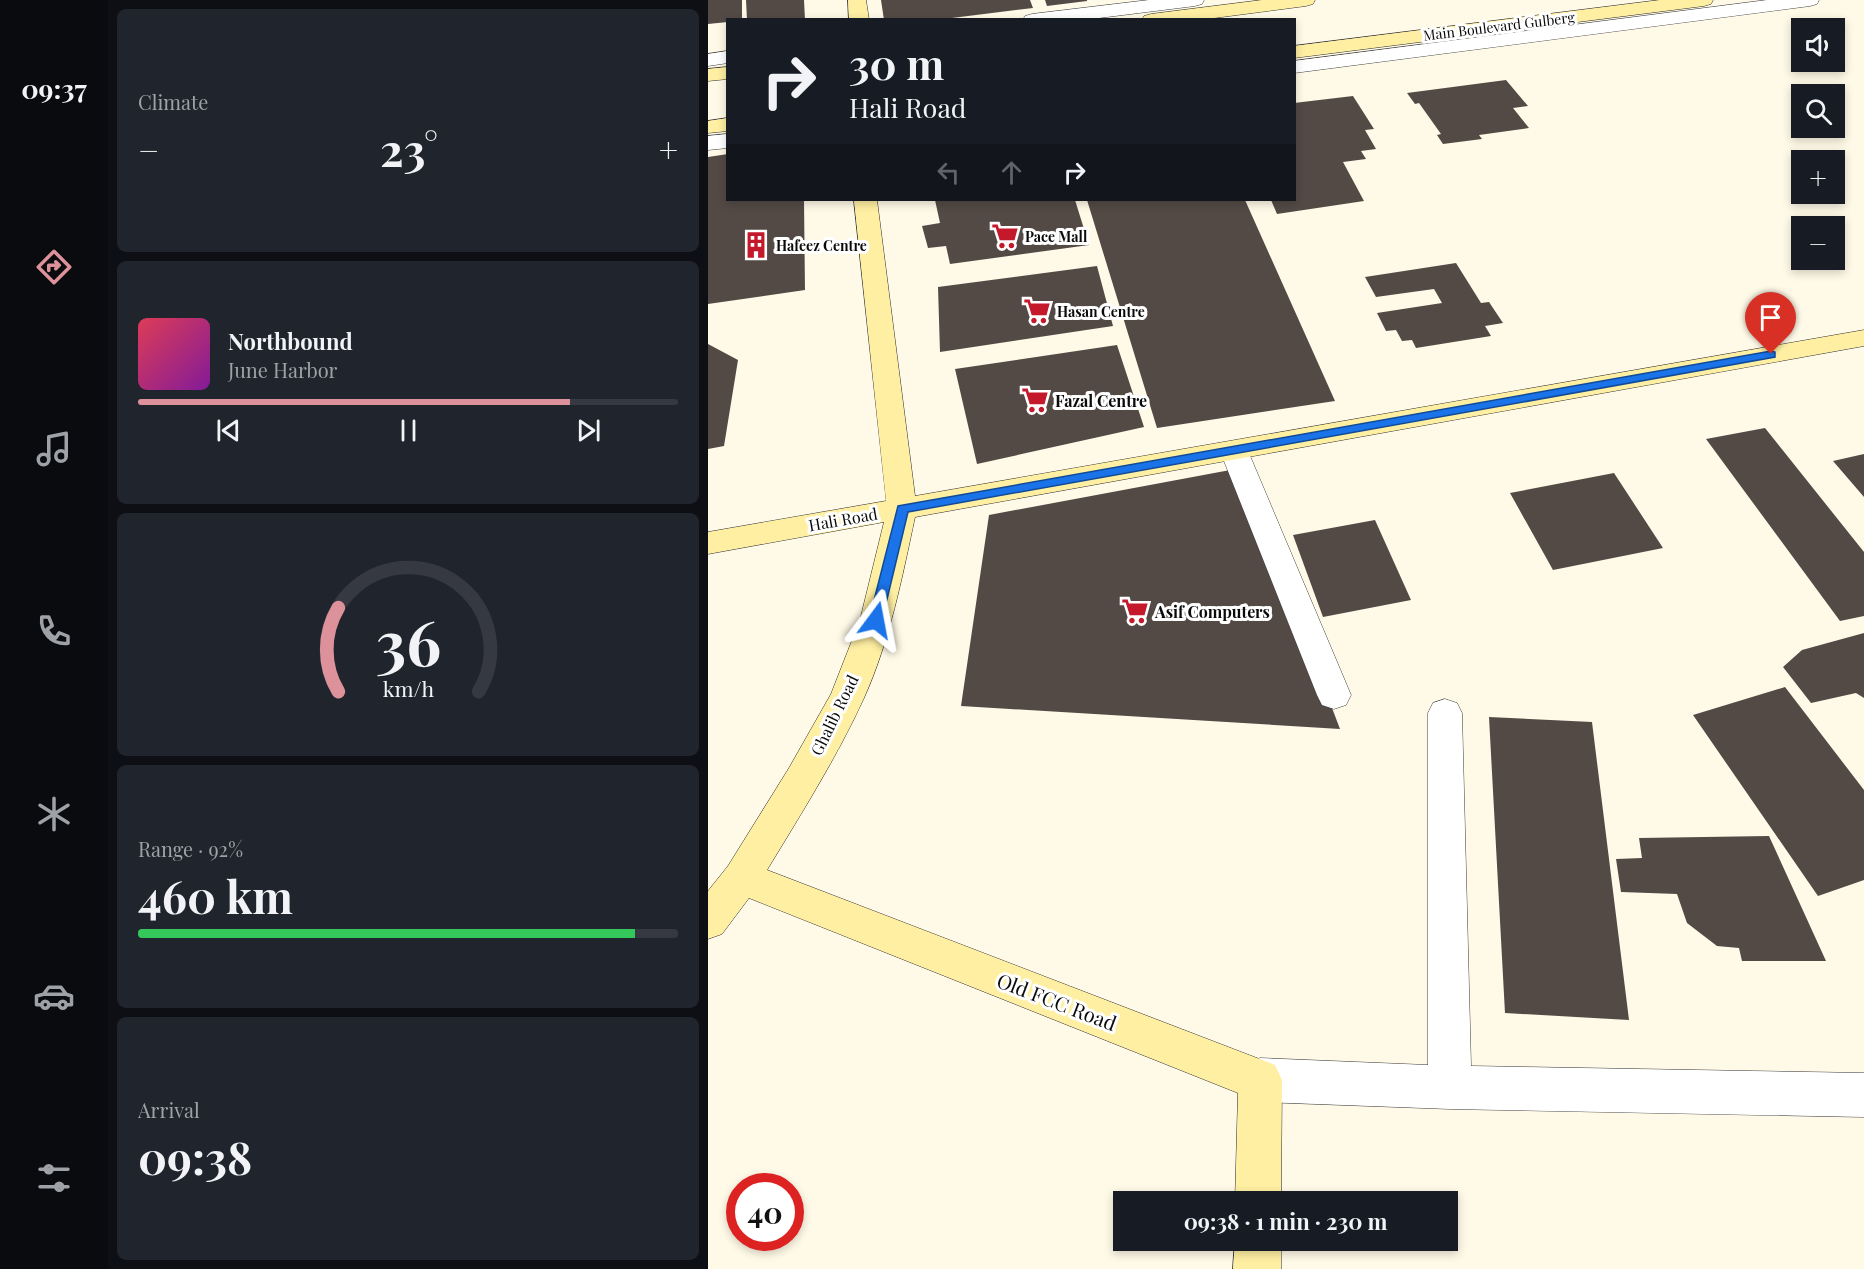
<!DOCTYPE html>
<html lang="en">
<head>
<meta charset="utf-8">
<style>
  :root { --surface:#171b24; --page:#20242c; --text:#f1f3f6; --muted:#9ea1a6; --line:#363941; --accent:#dc919b }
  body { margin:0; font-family:"Playfair Display",serif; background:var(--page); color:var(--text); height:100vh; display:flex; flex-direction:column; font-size:22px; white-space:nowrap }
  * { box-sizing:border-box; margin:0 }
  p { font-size:20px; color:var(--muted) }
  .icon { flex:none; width:33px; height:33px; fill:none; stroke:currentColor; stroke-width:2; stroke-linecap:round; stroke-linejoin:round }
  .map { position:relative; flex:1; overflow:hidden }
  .details { display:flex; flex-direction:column; gap:9px; padding:9px; background:#0d0f14; width:600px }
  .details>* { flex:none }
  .top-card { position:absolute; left:18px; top:18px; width:570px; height:183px; border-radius:0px; box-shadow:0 3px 9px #0003; background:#171b24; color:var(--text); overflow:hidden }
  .tools { position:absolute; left:1083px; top:18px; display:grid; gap:12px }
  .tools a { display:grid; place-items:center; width:54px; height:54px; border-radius:0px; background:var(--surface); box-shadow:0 3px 9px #0003; font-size:30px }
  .speed { position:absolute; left:18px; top:1173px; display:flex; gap:12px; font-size:30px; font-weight:700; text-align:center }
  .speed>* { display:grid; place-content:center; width:78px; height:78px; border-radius:50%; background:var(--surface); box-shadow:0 3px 9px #0003; line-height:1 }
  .speed .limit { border:9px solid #d22; background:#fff; color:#111 }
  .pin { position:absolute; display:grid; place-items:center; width:51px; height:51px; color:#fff; margin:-62px -26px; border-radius:50% 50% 50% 0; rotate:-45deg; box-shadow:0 0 6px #0007 }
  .pin .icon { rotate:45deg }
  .me { position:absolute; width:66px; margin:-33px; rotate:13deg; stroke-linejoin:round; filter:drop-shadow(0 0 4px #0008) }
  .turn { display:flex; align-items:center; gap:21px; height:126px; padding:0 24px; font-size:27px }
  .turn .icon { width:78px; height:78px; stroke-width:2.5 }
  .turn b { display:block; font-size:42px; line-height:51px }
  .lanes { display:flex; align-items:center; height:57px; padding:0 24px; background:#0003; justify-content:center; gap:30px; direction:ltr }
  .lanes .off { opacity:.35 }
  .big { font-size:45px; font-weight:700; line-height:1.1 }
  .details .tile { flex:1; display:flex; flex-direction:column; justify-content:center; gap:9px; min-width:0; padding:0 21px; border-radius:9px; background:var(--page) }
  .details .dial { align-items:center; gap:0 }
  .dial svg { height:156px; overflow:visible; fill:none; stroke:var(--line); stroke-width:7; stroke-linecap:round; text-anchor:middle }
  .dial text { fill:var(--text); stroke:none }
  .song { display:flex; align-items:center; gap:18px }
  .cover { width:72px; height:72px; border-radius:9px; background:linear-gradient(135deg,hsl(350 70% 55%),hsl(290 70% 35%)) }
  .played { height:6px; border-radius:3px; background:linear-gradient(90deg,var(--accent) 80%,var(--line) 80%) }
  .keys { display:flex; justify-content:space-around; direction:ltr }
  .heat { display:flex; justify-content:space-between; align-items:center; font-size:33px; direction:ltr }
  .charge { height:9px; border-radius:4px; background:linear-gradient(90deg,#34c759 92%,var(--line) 0) }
  .trip { position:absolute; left:405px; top:1191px; width:345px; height:60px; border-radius:0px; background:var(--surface); box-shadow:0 3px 9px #0003; font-weight:700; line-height:60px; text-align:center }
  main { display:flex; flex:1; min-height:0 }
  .dock { display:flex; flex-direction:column; width:108px; justify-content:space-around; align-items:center; background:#090b0e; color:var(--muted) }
  .dock .icon { width:42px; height:42px }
  .dock .current { color:var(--accent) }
  .dock b { font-size:27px; color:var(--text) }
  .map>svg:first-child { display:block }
  .building { fill:#534a46 }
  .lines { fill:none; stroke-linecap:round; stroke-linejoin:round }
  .street-casing { stroke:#3d3d3d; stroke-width:1 }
  .secondary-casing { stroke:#2c2c2c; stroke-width:1 }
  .street { fill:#fff; fill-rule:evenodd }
  .secondary { fill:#ffefa2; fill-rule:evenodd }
  .route { fill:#1a73e8; stroke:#114b97; stroke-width:1.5 }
  .labels { text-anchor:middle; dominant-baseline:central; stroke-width:6; stroke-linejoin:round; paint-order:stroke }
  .far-street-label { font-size:14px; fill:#0a0a0a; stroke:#fff }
  .far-poi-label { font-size:14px; font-weight:bold; fill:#0a0a0a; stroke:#fff; text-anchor:start }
  .poi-label { font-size:16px; font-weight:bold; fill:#0a0a0a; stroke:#fff; text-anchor:start }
  .street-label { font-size:16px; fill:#0a0a0a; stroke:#fff }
  .near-street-label { font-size:20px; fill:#0a0a0a; stroke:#fff }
</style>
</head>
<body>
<main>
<nav class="dock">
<b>09:37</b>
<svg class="icon current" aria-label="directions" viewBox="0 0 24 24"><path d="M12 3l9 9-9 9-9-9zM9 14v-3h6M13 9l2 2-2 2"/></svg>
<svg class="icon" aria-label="music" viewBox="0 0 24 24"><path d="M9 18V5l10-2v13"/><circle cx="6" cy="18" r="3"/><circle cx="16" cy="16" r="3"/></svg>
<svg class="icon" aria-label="phone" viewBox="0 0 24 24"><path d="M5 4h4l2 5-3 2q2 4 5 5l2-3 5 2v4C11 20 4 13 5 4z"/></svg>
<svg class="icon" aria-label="climate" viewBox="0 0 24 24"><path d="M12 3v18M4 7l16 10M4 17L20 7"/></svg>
<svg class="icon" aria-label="car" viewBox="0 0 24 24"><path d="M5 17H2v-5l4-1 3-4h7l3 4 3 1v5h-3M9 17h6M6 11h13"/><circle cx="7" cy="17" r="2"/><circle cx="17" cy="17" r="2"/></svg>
<svg class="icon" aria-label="filters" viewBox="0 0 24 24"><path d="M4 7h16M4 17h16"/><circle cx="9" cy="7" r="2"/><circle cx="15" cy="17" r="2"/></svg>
</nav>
<section class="details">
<div class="tile"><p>Climate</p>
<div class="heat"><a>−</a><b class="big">23°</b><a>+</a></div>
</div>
<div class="tile">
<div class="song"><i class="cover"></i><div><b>Northbound</b><p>June Harbor</p></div></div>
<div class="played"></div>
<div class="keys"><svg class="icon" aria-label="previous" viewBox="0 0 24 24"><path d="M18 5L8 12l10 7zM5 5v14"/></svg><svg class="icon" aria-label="pause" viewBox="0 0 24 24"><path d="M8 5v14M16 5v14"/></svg><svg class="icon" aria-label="next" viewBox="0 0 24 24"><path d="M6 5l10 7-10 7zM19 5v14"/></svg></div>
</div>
<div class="tile dial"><svg viewBox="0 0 100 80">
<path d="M14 69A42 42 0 1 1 86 69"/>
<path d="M14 69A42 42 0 0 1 14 26" stroke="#dc919b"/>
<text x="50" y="56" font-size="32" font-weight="700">36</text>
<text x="50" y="72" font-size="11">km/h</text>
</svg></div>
<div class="tile"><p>Range · 92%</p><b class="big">460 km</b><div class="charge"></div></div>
<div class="tile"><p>Arrival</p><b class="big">09:38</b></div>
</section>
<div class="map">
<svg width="1156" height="1269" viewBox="0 0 1156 1269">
  <rect width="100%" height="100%" fill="#fff9e7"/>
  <!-- building -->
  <path class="building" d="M0,0H34V20H20V22L0,24Z
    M38,0H96L97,20H39Z
    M173,0H322L325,8L228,20H176Z
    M337,0H379V1L339,6Z
    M798,80L820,106L805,108L821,128L771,135L774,139L735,144L729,135L733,134L711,103L707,104L699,93Z
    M645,96L666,129L657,130L668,149L653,151L658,159L635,162L656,201L569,214L563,200H586V103Z
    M20,154V200H96L97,290L0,304V157Z
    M227,200H367L381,245L242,264L238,246L220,248L214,226L232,223Z
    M379,200H537L627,401L449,428Z
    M748,263L773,303L781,302L795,323L777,326L783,336L708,348L704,340L694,341L688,330L678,331L669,313L734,303L726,289L668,297L657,277Z
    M389,266L405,326L232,352L230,287Z
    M0,344L30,360L16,446L0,449Z
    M409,345L436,427L269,464L247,369Z
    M1057,428L1156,552V616L1132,621L998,439Z
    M1156,454V497L1125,461Z
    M533,468L632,729L253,706L281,515Z
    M906,473L955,548L845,570L802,493Z
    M667,520L703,600L615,617L585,535Z
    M1156,633V698L1148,693L1103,703L1075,667L1094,650Z
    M1077,687L1156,790V880L1110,896L985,715Z
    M781,717L884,722L921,1020L797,1013Z
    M1061,836L1118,961H1034L1031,948L1009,946L979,923L969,894L913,892L908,859L934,858L931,838Z"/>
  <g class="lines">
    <defs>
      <path id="street" d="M441,0H496L494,4L487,6L375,20H315L317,16L324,14Z
        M1059,0H1111L1109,4L1102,6L586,73V61Z
        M20,51V63L0,66V54Z
        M20,134V148L0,150V136Z
        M526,441L536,444L540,451L643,695L638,705L626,709L614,705L609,695L512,451L516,444Z
        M737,699L749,703L754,713L763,1066L1156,1073V1117L742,1109L552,1102L537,1095L530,1080L537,1065L552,1058L720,1065V713L725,703Z"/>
      <path id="secondary" d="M140,0H158L161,20H141Z
        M554,0H607L605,4L598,6L491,20H434L436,16L443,14Z
        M952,0H1005L1003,4L996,6L586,58V46Z
        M20,67V79L0,81V69Z
        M20,118V131L0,133V121Z
        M146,200H169L207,496L1156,330V346L207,517C194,578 182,640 156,698C129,757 93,814 59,870L567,1065L574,1080L573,1202H527L530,1093L41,898L14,934L0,939V891L20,866L81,768L123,694L152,620L176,522L0,554V532L178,501Z
        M527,1240H573V1269H525Z"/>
    </defs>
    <!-- street casing -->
    <use href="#street" class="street-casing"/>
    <!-- secondary casing -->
    <use href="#secondary" class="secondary-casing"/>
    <!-- street -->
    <use href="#street" class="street"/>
    <!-- secondary -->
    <use href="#secondary" class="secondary"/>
  </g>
  <!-- route -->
  <path class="route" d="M1063,351L1067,352V357L200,512L174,620L168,625L161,620L190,506Z"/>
  <!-- icons -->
  <defs>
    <symbol id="supermarket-bare" viewBox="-9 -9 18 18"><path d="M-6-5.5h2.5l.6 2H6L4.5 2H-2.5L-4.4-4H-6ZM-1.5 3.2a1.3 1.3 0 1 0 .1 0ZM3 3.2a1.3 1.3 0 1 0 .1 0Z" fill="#c3192b" stroke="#fff" stroke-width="2.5" paint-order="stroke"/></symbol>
    <symbol id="building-bare" viewBox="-9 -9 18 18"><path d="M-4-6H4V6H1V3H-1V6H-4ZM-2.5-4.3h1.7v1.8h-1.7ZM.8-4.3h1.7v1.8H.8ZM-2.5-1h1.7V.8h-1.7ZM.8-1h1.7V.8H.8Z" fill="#c3192b" stroke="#fff" stroke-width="2.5" paint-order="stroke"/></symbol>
  </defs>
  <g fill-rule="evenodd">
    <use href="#supermarket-bare" x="278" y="217" width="38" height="38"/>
    <use href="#building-bare" x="29" y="226" width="38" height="38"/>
    <use href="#supermarket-bare" x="310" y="292" width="38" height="38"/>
    <use href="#supermarket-bare" x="308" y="381" width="38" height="38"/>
    <use href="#supermarket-bare" x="408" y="592" width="38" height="38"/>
  </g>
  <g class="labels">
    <!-- far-street labels -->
    <g class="far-street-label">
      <text transform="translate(791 26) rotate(-7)">Main Boulevard Gulberg</text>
    </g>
    <!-- far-poi labels -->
    <g class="far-poi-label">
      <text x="317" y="236">Pace Mall</text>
      <text x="68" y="245">Hafeez Centre</text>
      <text x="349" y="311">Hasan Centre</text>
    </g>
    <!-- poi labels -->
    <g class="poi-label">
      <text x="347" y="400">Fazal Centre</text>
      <text x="447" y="611">Asif Computers</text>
    </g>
    <!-- street labels -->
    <g class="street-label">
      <text transform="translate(135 519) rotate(-10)">Hali Road</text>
      <text transform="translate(126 715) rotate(-64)">Ghalib Road</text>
    </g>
    <!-- near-street labels -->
    <g class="near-street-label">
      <text transform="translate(349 1001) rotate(21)">Old FCC Road</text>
    </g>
  </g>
</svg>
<div class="tools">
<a><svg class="icon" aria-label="sound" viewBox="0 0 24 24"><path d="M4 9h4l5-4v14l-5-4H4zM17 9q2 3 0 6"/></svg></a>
<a><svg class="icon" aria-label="search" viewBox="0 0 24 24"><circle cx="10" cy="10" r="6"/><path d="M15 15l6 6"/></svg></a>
<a>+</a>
<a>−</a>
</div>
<div class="speed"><div class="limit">40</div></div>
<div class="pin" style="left:1063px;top:354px;background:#d93025"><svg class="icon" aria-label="arrive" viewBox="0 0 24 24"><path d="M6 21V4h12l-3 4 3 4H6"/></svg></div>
<svg class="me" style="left:168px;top:620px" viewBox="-20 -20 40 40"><path d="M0-17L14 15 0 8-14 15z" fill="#1a73e8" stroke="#fff" stroke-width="4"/></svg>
<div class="trip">09:38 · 1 min · 230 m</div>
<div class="top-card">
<div class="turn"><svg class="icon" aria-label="right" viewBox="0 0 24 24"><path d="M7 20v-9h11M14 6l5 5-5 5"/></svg><div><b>30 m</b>Hali Road</div></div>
<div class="lanes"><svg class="icon off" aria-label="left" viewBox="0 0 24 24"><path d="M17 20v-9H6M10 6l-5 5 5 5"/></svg><svg class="icon off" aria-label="ahead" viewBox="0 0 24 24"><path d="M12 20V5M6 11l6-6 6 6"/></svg><svg class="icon" aria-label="right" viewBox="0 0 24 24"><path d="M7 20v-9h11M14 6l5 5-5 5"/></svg></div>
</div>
</div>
</main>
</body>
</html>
